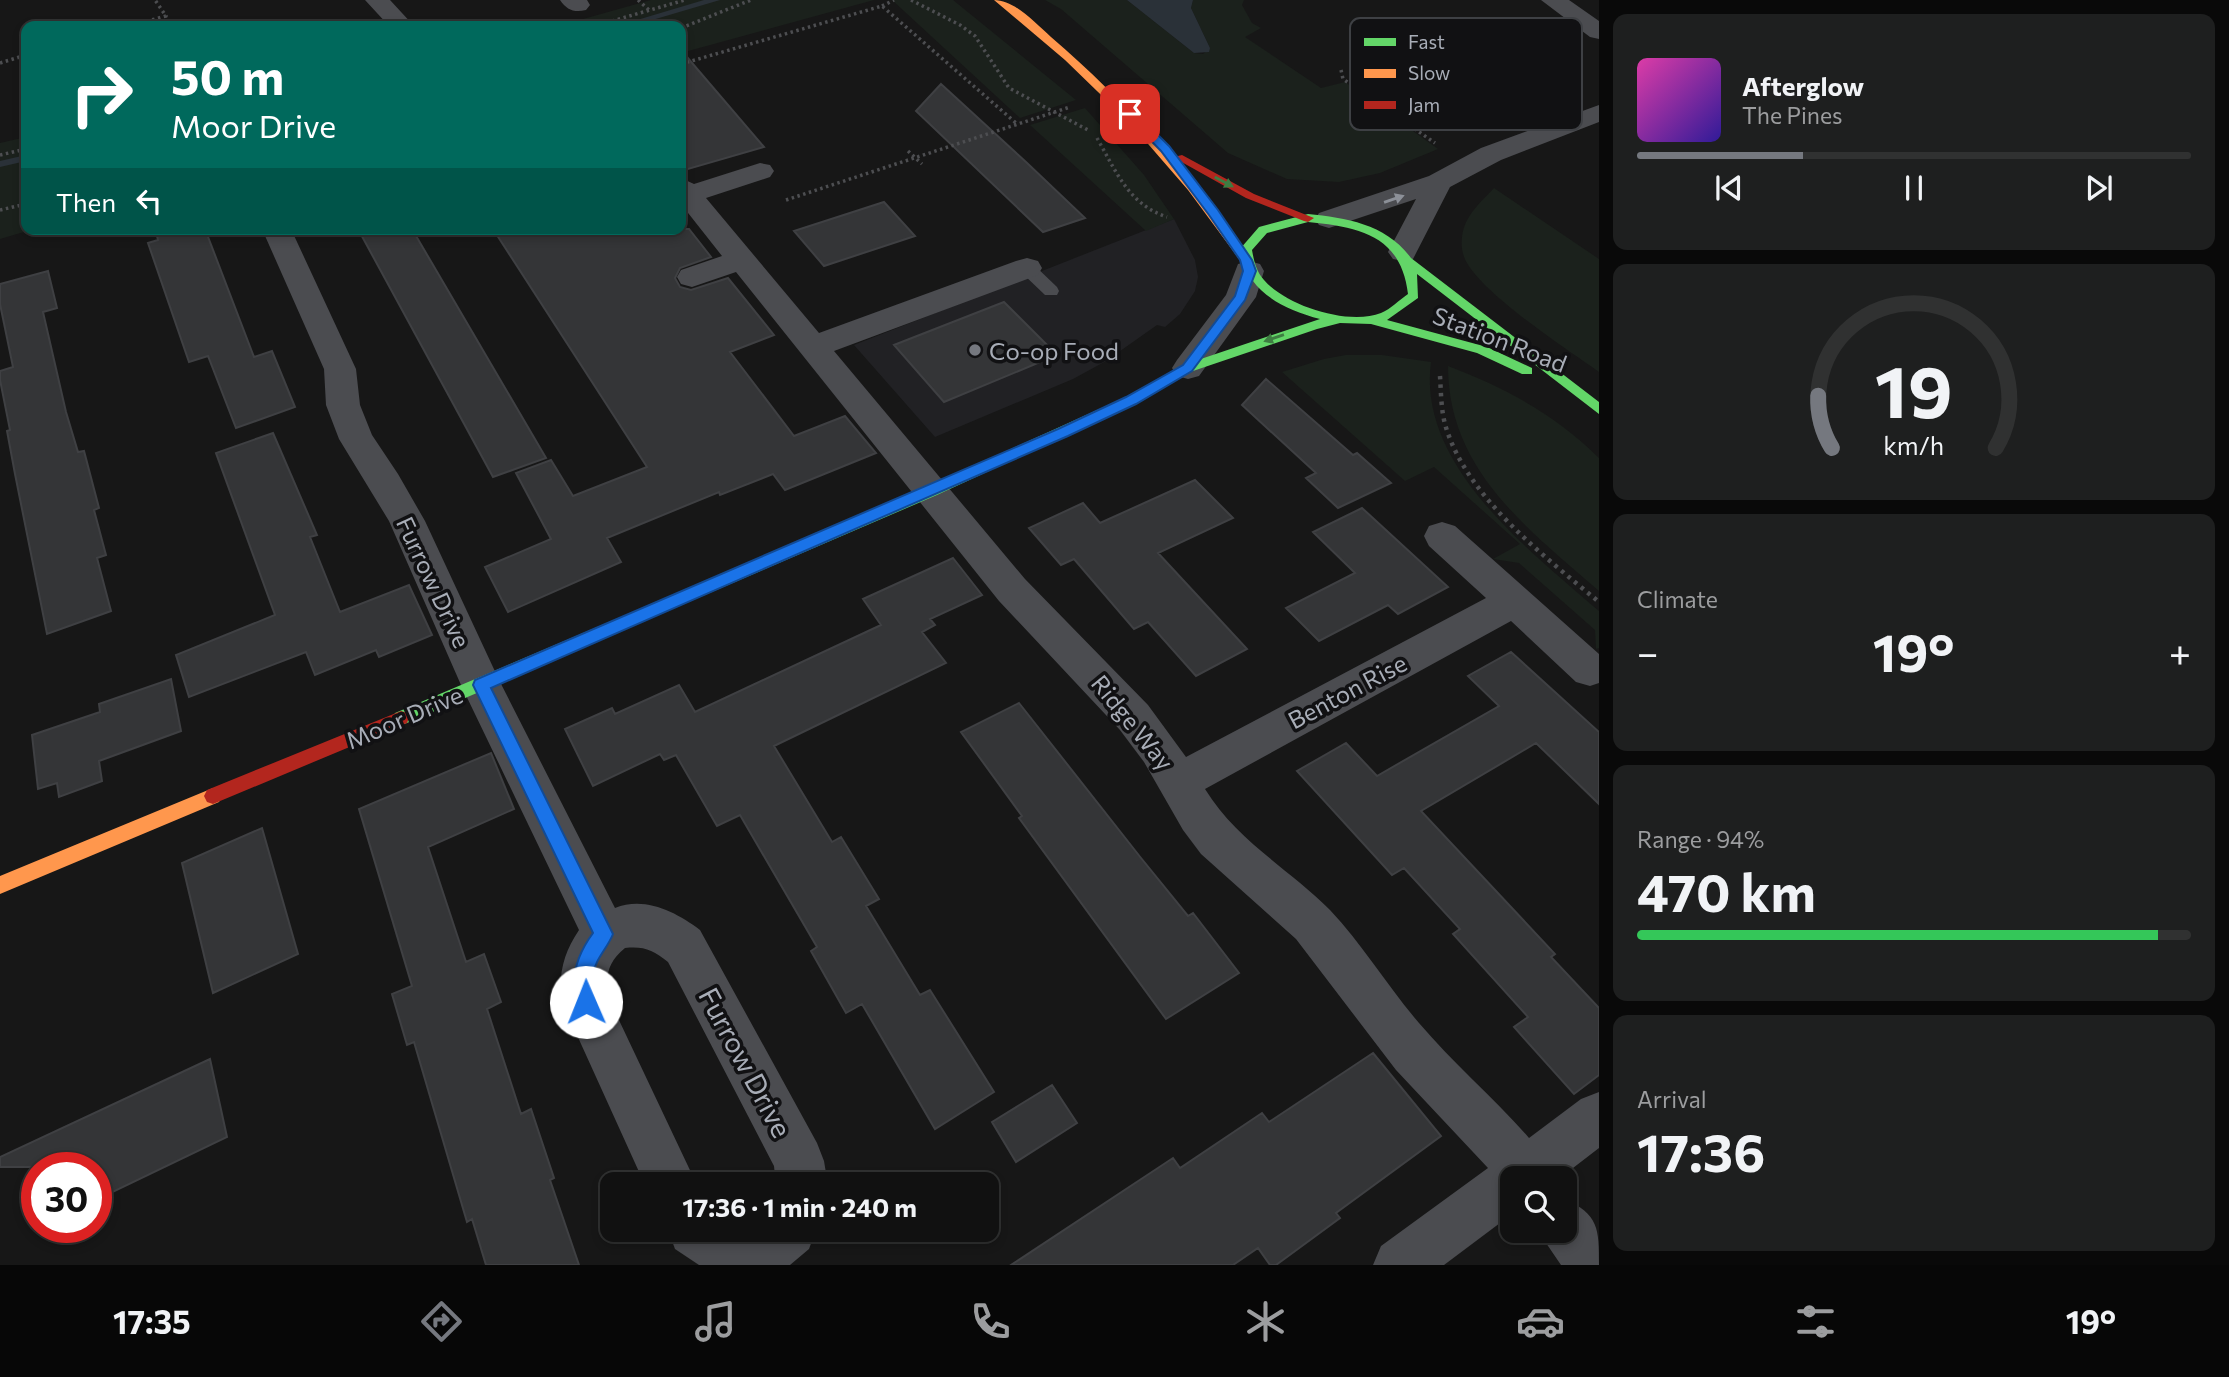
<!DOCTYPE html>
<html lang="en">
<head>
<meta charset="utf-8">
<style>
  :root { --surface:#111; --page:#1e1f1f; --text:#f1f3f6; --muted:#9c9d9f; --line:#303131; --accent:#75787f }
  body { margin:0; font-family:Commissioner,sans-serif; background:var(--page); color:var(--text); height:100vh; display:flex; flex-direction:column; font-size:26px; white-space:nowrap }
  * { box-sizing:border-box; margin:0 }
  p { font-size:23px; color:var(--muted) }
  .icon { flex:none; width:38px; height:38px; fill:none; stroke:currentColor; stroke-width:2; stroke-linecap:round; stroke-linejoin:round }
  .map { position:relative; flex:1; overflow:hidden }
  .details { display:flex; flex-direction:column; gap:14px; padding:14px; background:#090909; width:630px }
  .details>* { flex:none }
  .guide { position:absolute; left:21px; top:21px; width:665px; height:214px; border-radius:14px; box-shadow:0 4px 10px #0003,0 0 0 2px var(--line); background:#00695c; color:#fff; overflow:hidden }
  .tools { position:absolute; left:1500px; top:1166px; display:grid; gap:14px }
  .tools a { display:grid; place-items:center; width:77px; height:77px; border-radius:14px; background:var(--surface); box-shadow:0 4px 10px #0003,0 0 0 2px var(--line); font-size:35px }
  .speed { position:absolute; left:21px; top:1152px; display:flex; gap:14px; font-size:35px; font-weight:700; text-align:center }
  .speed>* { display:grid; place-content:center; width:91px; height:91px; border-radius:50%; background:var(--surface); box-shadow:0 4px 10px #0003,0 0 0 2px var(--line); line-height:1 }
  .speed .limit { border:10px solid #d22; background:#fff; color:#111 }
  .pin { position:absolute; display:grid; place-items:center; width:60px; height:60px; color:#fff; margin:-30px; border-radius:14px; box-shadow:0 4px 10px #0006 }
  .me { position:absolute; width:77px; margin:-38px; rotate:359deg; stroke-linejoin:round; filter:drop-shadow(0 0 5px #0008) }
  .turn { display:flex; align-items:center; gap:24px; height:147px; padding:0 35px; font-size:32px }
  .turn .icon { width:91px; height:91px; stroke-width:2.5 }
  .turn b { display:block; font-size:49px; line-height:60px }
  .then { display:flex; align-items:center; height:66px; padding:0 35px; background:#0003; gap:14px; font-size:26px }
  .big { font-size:52px; font-weight:700; line-height:1.1 }
  .details .tile { flex:1; display:flex; flex-direction:column; justify-content:center; gap:10px; min-width:0; padding:0 24px; border-radius:14px; background:var(--page) }
  .details .dial { align-items:center; gap:0 }
  .dial svg { height:182px; overflow:visible; fill:none; stroke:var(--line); stroke-width:7; stroke-linecap:round; text-anchor:middle }
  .dial text { fill:var(--text); stroke:none }
  .song { display:flex; align-items:center; gap:21px }
  .cover { width:84px; height:84px; border-radius:10px; background:linear-gradient(135deg,hsl(320 70% 55%),hsl(250 70% 35%)) }
  .played { height:7px; border-radius:4px; background:linear-gradient(90deg,var(--accent) 30%,var(--line) 30%) }
  .keys { display:flex; justify-content:space-around; direction:ltr }
  .heat { display:flex; justify-content:space-between; align-items:center; font-size:38px; direction:ltr }
  .charge { height:10px; border-radius:5px; background:linear-gradient(90deg,#34c759 94%,var(--line) 0) }
  .trip { position:absolute; left:600px; top:1172px; width:399px; height:70px; border-radius:14px; background:var(--surface); box-shadow:0 4px 10px #0003,0 0 0 2px var(--line); font-weight:700; line-height:70px; text-align:center }
  .menu { display:flex; height:112px; justify-content:space-around; align-items:center; background:#070707; color:var(--muted) }
  .menu .icon { width:49px; height:49px }
  .menu .selected { color:var(--accent) }
  .menu b { font-size:32px; color:var(--text) }
  main { display:flex; flex:1; min-height:0 }
  .map>svg:first-child { display:block }
  .built { fill:#212124 }
  .green { fill:#1b211c }
  .water { fill:#2a3138 }
  .lines { fill:none; stroke-linecap:round; stroke-linejoin:round }
  .stream { fill:#2a3138; fill-rule:evenodd }
  .building { fill:#343537; stroke:#3f4043; stroke-width:2 }
  .path-far1 { stroke:#4d4e51; stroke-width:3.5; stroke-dasharray:2.5 3.5; stroke-linecap:butt }
  .path { stroke:#4d4e51; stroke-width:4.5; stroke-dasharray:3.5 5; stroke-linecap:butt }
  .lane { fill:#4b4c50; fill-rule:evenodd }
  .street { fill:#4b4c50; fill-rule:evenodd }
  .fast { fill:#63d668; fill-rule:evenodd }
  .slow { fill:#ff974d; fill-rule:evenodd }
  .jam { fill:#b3261e; fill-rule:evenodd }
  .oneway { fill:#3e7d42 }
  .oneway2 { fill:#8c9098 }
  .route { fill:#1a73e8; stroke:#114b97; stroke-width:2 }
  .poi-dot { fill:#75787f; stroke:#111113; stroke-width:2.5 }
  .labels { text-anchor:middle; dominant-baseline:central; stroke-width:7; stroke-linejoin:round; paint-order:stroke }
  .street-label { font-size:24px; fill:#a8adb7; stroke:#111113 }
  .poi-label { font-size:24px; fill:#a8adb7; stroke:#111113; text-anchor:start }
  .near-street-label { font-size:28px; fill:#a8adb7; stroke:#111113 }
  .key { fill:#111113; stroke:#3e4044; stroke-width:2 }
  .key-label { font-size:19px; fill:#a8adb7 }
</style>
</head>
<body>
<main>
<div class="map">
<svg width="1599" height="1265" viewBox="0 0 1599 1265">
  <rect width="100%" height="100%" fill="#171717"/>
  <!-- built -->
  <path class="built" d="M1174,219L1195,260L1198,277L1195,291L1180,314L1165,327L1157,325L1106,361L1073,379L935,437L854,345Z"/>
  <!-- green -->
  <path class="green" d="M651,0H874L681,53V26H558Z
    M892,0H953L1076,100L1020,118Z
    M1045,0H1127L1194,53L1203,54L1210,48L1191,8L1193,0H1244L1242,5L1252,23L1261,28L1245,37L1321,88L1345,82L1438,149L1380,173L1339,182L1287,179L1228,153L1061,9Z
    M1085,108L1144,175L1174,219L1146,231L1030,125Z
    M26,137V229H34L0,239V143Z
    M1494,188L1599,259V372C1565,348 1487,297 1467,263C1462,255 1461,245 1462,237C1464,216 1481,202 1494,188Z
    M1346,355H1382L1431,362C1417,465 1529,550 1599,611V648L1596,649L1595,630L1519,563L1493,559L1520,544L1434,467L1405,481L1282,372L1324,359Z
    M1448,366C1504,387 1556,415 1599,458V591C1527,528 1448,470 1448,366Z"/>
  <!-- water -->
  <path class="water" d="M1127,0H1193L1191,8L1210,48L1209,52L1194,53Z"/>
  <g class="lines">
    <!-- stream -->
    <path class="stream" d="M704,0H720L632,26H617Z
      M26,155V161L0,167V161Z"/>
  </g>
  <!-- building -->
  <path class="building" d="M681,50L764,147L681,171Z
    M941,84L1026,162L1085,218L1043,232L916,111Z
    M884,202L915,236L824,266L794,231Z
    M179,229H205L254,357L272,351L295,407L236,428L208,356L189,362L148,243L158,240L157,236Z
    M358,229H412L546,458L493,477Z
    M493,229H689L711,257L680,268L675,278L680,287L691,290L728,278L774,335L730,352L794,436L845,416L876,453L785,490L773,474L720,495L719,492L607,538L621,562L508,612L485,567L551,539L516,473L551,460L573,496L647,467Z
    M48,271L57,308L43,312L66,412L78,452L84,451L99,508L94,510L106,555L97,558L111,611L47,634L15,474L7,431L10,430L0,380V371L13,367L0,304V284Z
    M1004,302L1057,355L944,402L894,345Z
    M1266,379L1353,455L1357,453L1391,483L1338,508L1306,478L1316,473L1242,405Z
    M273,433L317,535L310,537L340,612L409,585L432,635L379,657L376,650L315,675L306,652L189,697L176,655L275,615L216,453Z
    M1195,480L1233,518L1158,553L1247,649L1196,676L1148,622L1134,629L1074,559L1061,565L1029,528L1083,503L1100,523Z
    M1362,508L1448,587L1398,614L1388,605L1319,641L1286,608L1355,573L1313,532Z
    M953,558L982,595L930,619L935,625L922,632L946,663L774,746L832,842L841,837L879,899L866,906L920,995L930,990L994,1092L935,1129L862,1004L846,1013L811,951L817,947L740,815L717,826L676,755L664,760L660,754L593,786L565,729L612,708L615,714L679,685L695,712L881,625L863,599Z
    M1511,652L1599,732V804L1536,743L1421,811L1555,954L1551,957L1599,1008V1075L1574,1094L1514,1027L1528,1017L1453,934L1460,929L1404,868L1392,875L1297,771L1346,743L1377,776L1499,706L1468,676Z
    M171,679L181,731L99,761L102,781L59,797L57,783L38,789L32,735L100,712L99,704Z
    M1019,703L1141,858L1188,916L1193,913L1239,973L1166,1019L1019,818L1022,816L961,732Z
    M491,753L514,809L428,847L466,962L484,954L501,1002L487,1009L521,1114L531,1109L554,1178L550,1180L579,1265H486L472,1219L467,1222L414,1042L407,1045L392,994L412,986L359,809Z
    M262,828L298,954L213,993L182,863Z
    M1373,1053L1441,1136L1336,1213L1340,1218L1276,1265H1270L1258,1248L1233,1265H1011L1173,1158L1180,1168L1262,1113L1269,1122Z
    M210,1059L227,1137L96,1200V1167H0V1157Z
    M1052,1085L1077,1123L1016,1162L992,1122Z"/>
  <g class="lines">
    <!-- path-far1 -->
    <path class="path-far1" d="M638,0L649,10
      M911,0L960,25L975,36L1009,88L1088,130
      M882,6L894,0
      M612,21L685,0
      M129,26L166,16L155,0
      M681,28L751,0
      M0,63L26,55
      M681,64L882,6L1016,123
      M1341,70L1343,79L1435,143
      M1097,138C1116,171 1128,204 1167,217
      M908,151L922,164
      M0,155L26,149
      M786,200L1070,107
      M0,210L26,204"/>
    <!-- path -->
    <path class="path" d="M1440,376C1441,392 1441,409 1445,424C1465,496 1544,556 1599,602"/>
    <!-- lane -->
    <path class="lane" d="M1027,263L1033,264L1057,287L1059,291L1057,295H1045L1021,272L1019,268Z"/>
    <!-- street -->
    <path class="street" d="M365,0H390L414,26H389Z
      M560,0H587L590,5L586,10C574,13 567,10 560,0Z
      M1541,0H1569L1599,21V39L1590,37Z
      M1599,105V122L1501,160L1450,187L1413,259L1403,261L1393,259L1388,252L1416,199L1329,228L1319,225L1315,219L1319,213L1429,176L1481,148Z
      M760,163L770,165L774,171L770,177L706,198L819,333L1016,261L1027,258L1038,261L1042,268L1038,275L834,351L1025,579L1148,705L1186,757L1486,598L1429,546L1424,536L1429,526L1442,522L1455,526L1599,654V683L1590,686L1576,682L1511,621L1205,789C1237,841 1288,868 1330,910C1363,945 1388,987 1419,1023C1453,1063 1494,1098 1529,1138L1581,1099L1599,1092V1148L1560,1178H1512V1214L1444,1265H1373L1381,1246L1488,1168L1396,1070L1296,939L1201,854L1183,830L1144,762L1120,730L999,601L736,272L692,287L681,284L677,277L681,270L722,256L681,204V178L694,184Z
      M262,229H291L356,369L360,405L372,435L398,474L425,521L499,680L615,908C645,896 676,912 700,930L817,1143L824,1161L828,1185H776L774,1166L668,962C653,950 644,946 625,948C607,963 605,976 609,999L697,1185H645L562,1002C558,975 563,954 579,930L461,685L389,521L339,439L326,405L324,369Z
      M1249,261L1260,264L1264,271L1256,297L1199,376L1188,379L1177,376L1172,368L1177,360L1226,295L1238,264Z
      M1564,1199C1599,1214 1599,1229 1599,1265H1561L1546,1243L1540,1230H1564Z
      M668,1230H816L809,1249L790,1265H699L675,1249Z"/>
    <!-- fast -->
    <path class="fast" d="M1308,214C1347,218 1386,224 1411,258L1599,402V414L1417,274L1418,298L1387,320L1487,347L1532,368V374H1522L1477,353L1371,324L1340,323L1317,329L1193,371L1136,403L937,495L407,723L401,725L395,723L393,718L395,713L927,487L1126,397L1183,365L1320,319C1282,309 1246,291 1240,249L1259,227ZM1308,222C1359,227 1401,235 1408,294C1399,300 1391,309 1381,313C1349,326 1286,306 1264,280C1256,271 1254,261 1252,250L1267,233Z"/>
    <!-- slow -->
    <path class="slow" d="M994,0C1015,0 1035,23 1051,37C1127,102 1191,176 1250,257V263H1242L1188,190L1129,122L1065,60Z
      M213,788L219,790L222,796L219,802L0,894V876Z"/>
    <!-- jam -->
    <path class="jam" d="M1182,155L1254,194L1314,218L1308,222L1304,221L1246,198L1178,160V156Z
      M401,711L407,713L409,718L407,723L213,804L207,802L204,796L207,790Z"/>
  </g>
  <!-- one-way arrows -->
  <defs><path id="oneway-solid" d="M-6-.8H1V-3.2L6.5 0L1 3.2V.8H-6Z" transform="scale(1.75)"/></defs>
  <g class="oneway">
    <use href="#oneway-solid" transform="translate(1224 182) rotate(28)"/>
    <use href="#oneway-solid" transform="translate(1274 338) rotate(161)"/>
  </g>
  <use class="oneway2" href="#oneway-solid" transform="translate(1394 199) rotate(-19)"/>
  <!-- route -->
  <path class="route" d="M1127,111H1134L1169,146L1218,210L1252,260L1256,271L1245,300L1192,371L1136,404L1068,436L491,688L613,934C607,949 595,959 593,975C591,987 598,997 593,1009L586,1012L579,1009C568,981 576,956 593,933L473,685L475,680L1058,429L1126,397L1183,365L1235,296L1243,271L1240,260L1209,215L1161,151L1127,116Z"/>
  <!-- markers -->
  <circle class="poi-dot" cx="975" cy="350" r="7"/>
  <g class="labels">
    <!-- street labels -->
    <g class="street-label">
      <text transform="translate(1500 339) rotate(21)">Station Road</text>
      <text transform="translate(434 582) rotate(65)">Furrow Drive</text>
      <text transform="translate(1347 691) rotate(-28)">Benton Rise</text>
      <text transform="translate(404 717) rotate(-23)">Moor Drive</text>
      <text transform="translate(1133 722) rotate(51)">Ridge Way</text>
    </g>
    <!-- poi labels -->
    <g class="poi-label">
      <text x="989" y="350">Co-op Food</text>
    </g>
    <!-- near-street labels -->
    <g class="near-street-label">
      <text transform="translate(746 1062) rotate(62)">Furrow Drive</text>
    </g>
  </g>
  <!-- legend -->
  <rect x="1350" y="18" width="232" height="112" rx="10" class="key"/>
  <rect x="1364" y="38" width="32" height="8" fill="#63d668"/>
  <rect x="1364" y="69" width="32" height="9" fill="#ff974d"/>
  <rect x="1364" y="101" width="32" height="8" fill="#b3261e"/>
  <g class="key-label">
    <text x="1408" y="49">Fast</text>
    <text x="1408" y="80">Slow</text>
    <text x="1408" y="112">Jam</text>
  </g>
</svg>
<div class="tools">
<a><svg class="icon" aria-label="search" viewBox="0 0 24 24"><circle cx="10" cy="10" r="6"/><path d="M15 15l6 6"/></svg></a>
</div>
<div class="speed"><div class="limit">30</div></div>
<div class="pin" style="left:1130px;top:114px;background:#d93025"><svg class="icon" aria-label="arrive" viewBox="0 0 24 24"><path d="M6 21V4h12l-3 4 3 4H6"/></svg></div>
<svg class="me" style="left:586px;top:1002px" viewBox="-20 -20 40 40"><circle r="19" fill="#fff"/><path d="M0-13L10 11 0 6-10 11z" fill="#1a73e8"/></svg>
<div class="trip">17:36 · 1 min · 240 m</div>
<div class="guide">
<div class="turn"><svg class="icon" aria-label="right" viewBox="0 0 24 24"><path d="M7 20v-9h11M14 6l5 5-5 5"/></svg><div><b>50 m</b>Moor Drive</div></div>
<div class="then">Then<svg class="icon" aria-label="left" viewBox="0 0 24 24"><path d="M17 20v-9H6M10 6l-5 5 5 5"/></svg></div>
</div>
</div>
<section class="details">
<div class="tile">
<div class="song"><i class="cover"></i><div><b>Afterglow</b><p>The Pines</p></div></div>
<div class="played"></div>
<div class="keys"><svg class="icon" aria-label="previous" viewBox="0 0 24 24"><path d="M18 5L8 12l10 7zM5 5v14"/></svg><svg class="icon" aria-label="pause" viewBox="0 0 24 24"><path d="M8 5v14M16 5v14"/></svg><svg class="icon" aria-label="next" viewBox="0 0 24 24"><path d="M6 5l10 7-10 7zM19 5v14"/></svg></div>
</div>
<div class="tile dial"><svg viewBox="0 0 100 80">
<path d="M14 69A42 42 0 1 1 86 69"/>
<path d="M14 69A42 42 0 0 1 8 46" stroke="#75787f"/>
<text x="50" y="56" font-size="32" font-weight="700">19</text>
<text x="50" y="72" font-size="11">km/h</text>
</svg></div>
<div class="tile"><p>Climate</p>
<div class="heat"><a>−</a><b class="big">19°</b><a>+</a></div>
</div>
<div class="tile"><p>Range · 94%</p><b class="big">470 km</b><div class="charge"></div></div>
<div class="tile"><p>Arrival</p><b class="big">17:36</b></div>
</section>
</main>
<nav class="menu">
<b>17:35</b>
<svg class="icon selected" aria-label="directions" viewBox="0 0 24 24"><path d="M12 3l9 9-9 9-9-9zM9 14v-3h6M13 9l2 2-2 2"/></svg>
<svg class="icon" aria-label="music" viewBox="0 0 24 24"><path d="M9 18V5l10-2v13"/><circle cx="6" cy="18" r="3"/><circle cx="16" cy="16" r="3"/></svg>
<svg class="icon" aria-label="phone" viewBox="0 0 24 24"><path d="M5 4h4l2 5-3 2q2 4 5 5l2-3 5 2v4C11 20 4 13 5 4z"/></svg>
<svg class="icon" aria-label="climate" viewBox="0 0 24 24"><path d="M12 3v18M4 7l16 10M4 17L20 7"/></svg>
<svg class="icon" aria-label="car" viewBox="0 0 24 24"><path d="M5 17H2v-5l4-1 3-4h7l3 4 3 1v5h-3M9 17h6M6 11h13"/><circle cx="7" cy="17" r="2"/><circle cx="17" cy="17" r="2"/></svg>
<svg class="icon" aria-label="filters" viewBox="0 0 24 24"><path d="M4 7h16M4 17h16"/><circle cx="9" cy="7" r="2"/><circle cx="15" cy="17" r="2"/></svg>
<b>19°</b>
</nav>
</body>
</html>
